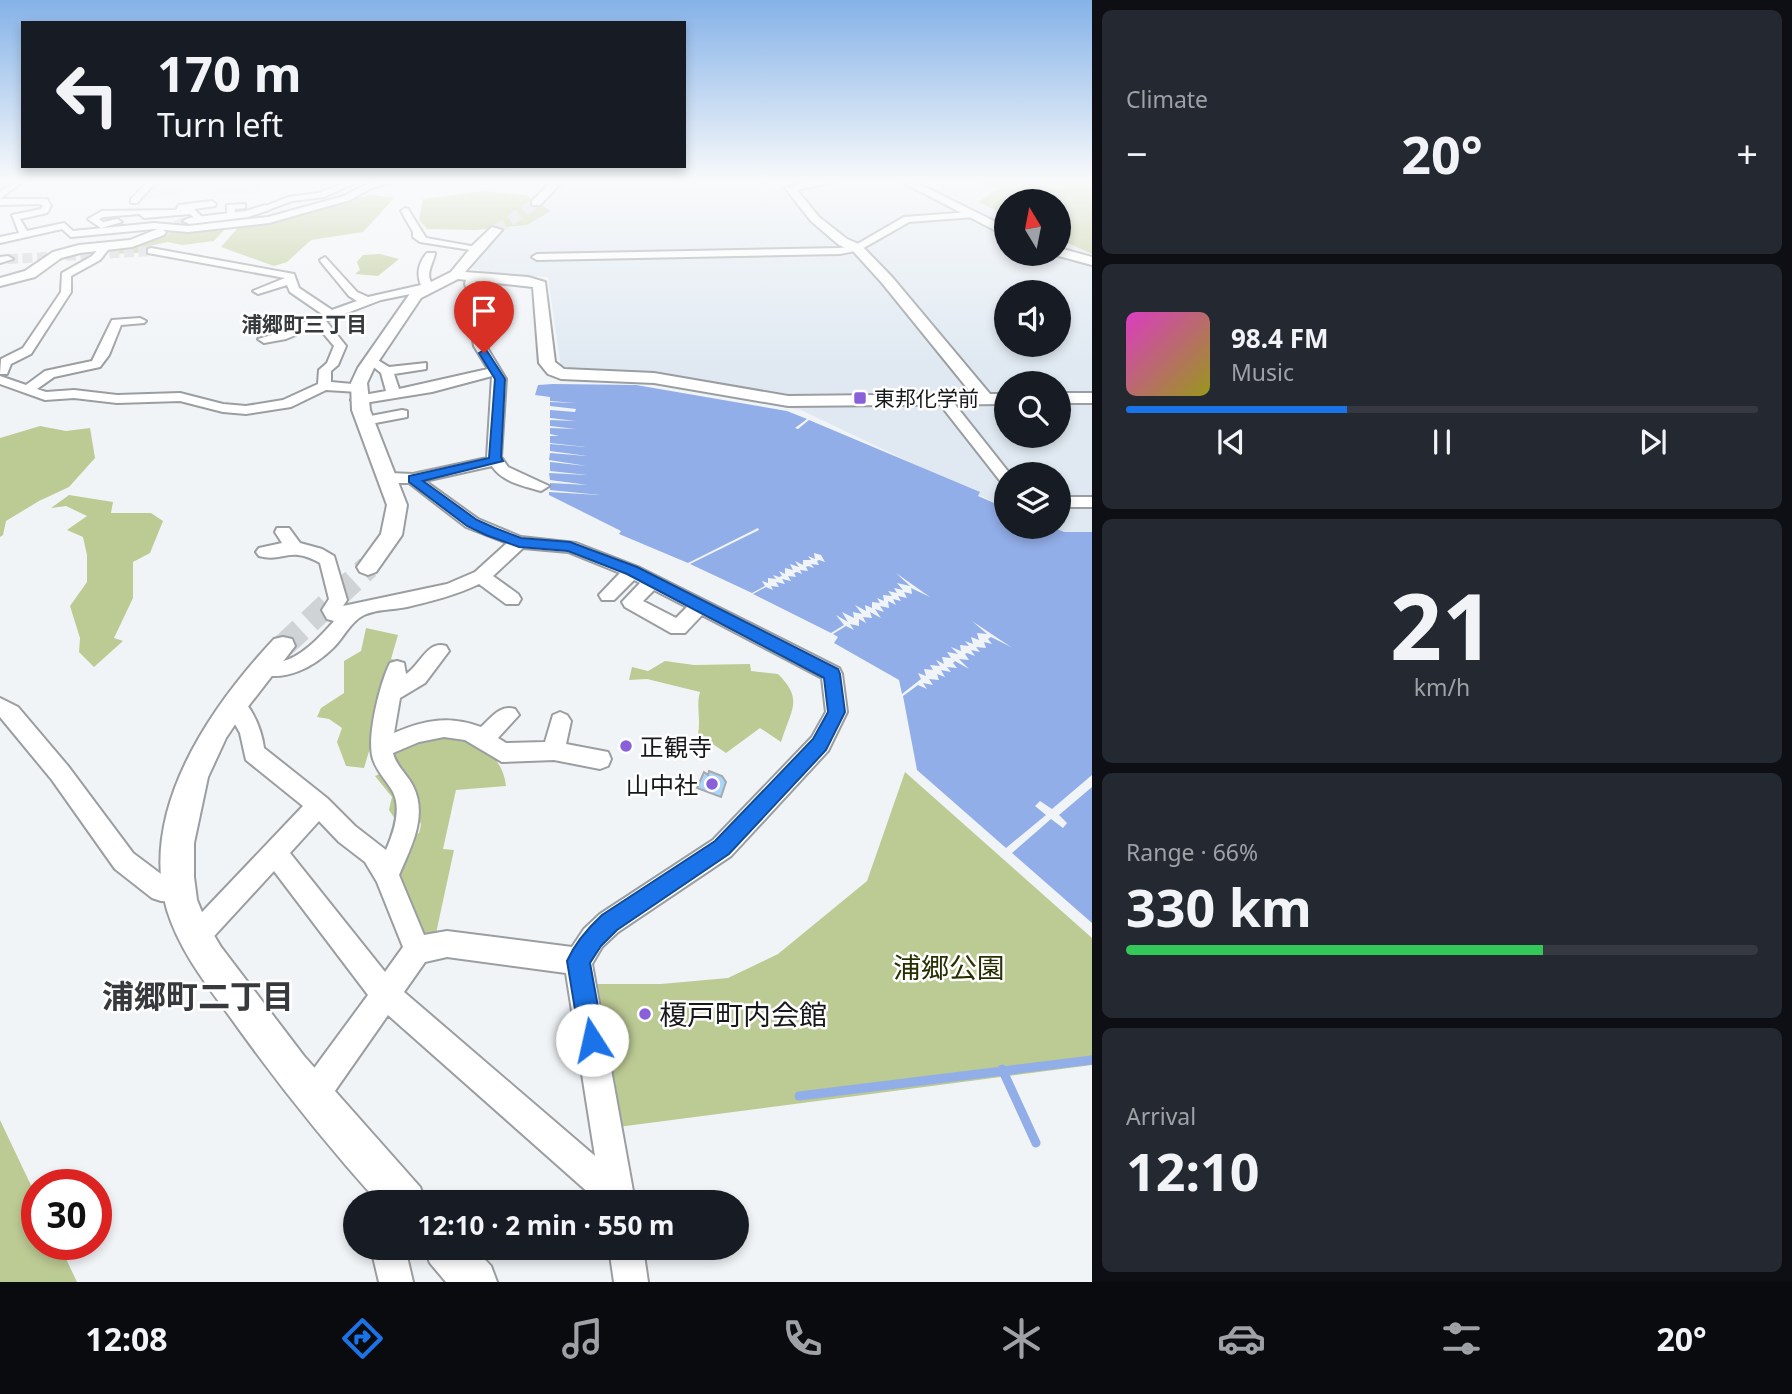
<!DOCTYPE html>
<html lang="en">
<head>
<meta charset="utf-8">
<style>
  :root { --surface:#171b24; --page:#242831; --text:#f1f3f6; --muted:#9ea1a6; --line:#363941; --accent:#1a73e8 }
  body { margin:0; font-family:"Noto Sans","Noto Sans JP",sans-serif; background:var(--page); color:var(--text); height:100vh; display:flex; flex-direction:column; font-size:26px; white-space:nowrap }
  * { box-sizing:border-box; margin:0 }
  p { font-size:23px; color:var(--muted) }
  .icon { flex:none; width:38px; height:38px; fill:none; stroke:currentColor; stroke-width:2; stroke-linecap:round; stroke-linejoin:round }
  .map { position:relative; flex:1; overflow:hidden }
  .sheet { display:flex; flex-direction:column; gap:10px; padding:10px; background:#0d0f14; width:700px }
  .sheet>* { flex:none }
  .hud { position:absolute; left:21px; top:21px; width:665px; height:147px; border-radius:0px; box-shadow:0 4px 10px #0003; background:#171b24; color:var(--text); overflow:hidden }
  .needle { width:46px; rotate:350deg }
  .controls { position:absolute; left:994px; top:189px; display:grid; gap:14px }
  .controls a { display:grid; place-items:center; width:77px; height:77px; border-radius:50%; background:var(--surface); box-shadow:0 4px 10px #0003; font-size:35px }
  .speed { position:absolute; left:21px; top:1169px; display:flex; gap:14px; font-size:35px; font-weight:700; text-align:center }
  .speed>* { display:grid; place-content:center; width:91px; height:91px; border-radius:50%; background:var(--surface); box-shadow:0 4px 10px #0003; line-height:1 }
  .speed .limit { border:10px solid #d22; background:#fff; color:#111 }
  .pin { position:absolute; display:grid; place-items:center; width:60px; height:60px; color:#fff; margin:-72px -30px; border-radius:50% 50% 50% 0; rotate:-45deg; box-shadow:0 0 7px #0007 }
  .pin .icon { rotate:45deg }
  .me { position:absolute; width:77px; margin:-38px; rotate:350deg; stroke-linejoin:round; filter:drop-shadow(0 0 5px #0008) }
  .turn { display:flex; align-items:center; gap:24px; height:147px; padding:0 21px; font-size:32px }
  .turn .icon { width:91px; height:91px; stroke-width:2.5 }
  .turn b { display:block; font-size:49px; line-height:60px }
  .big { font-size:52px; font-weight:700; line-height:1.1 }
  .sheet .card { flex:1; display:flex; flex-direction:column; justify-content:center; gap:10px; min-width:0; padding:0 24px; border-radius:10px; background:var(--page) }
  .sheet .dial { align-items:center; gap:0 }
  .dial b { font-size:91px; line-height:1 }
  .song { display:flex; align-items:center; gap:21px }
  .cover { width:84px; height:84px; border-radius:10px; background:linear-gradient(135deg,hsl(310 70% 55%),hsl(60 70% 35%)) }
  .played { height:7px; border-radius:4px; background:linear-gradient(90deg,var(--accent) 35%,var(--line) 35%) }
  .keys { display:flex; justify-content:space-around; direction:ltr }
  .heat { display:flex; justify-content:space-between; align-items:center; font-size:38px; direction:ltr }
  .charge { height:10px; border-radius:5px; background:linear-gradient(90deg,#34c759 66%,var(--line) 0) }
  .trip { position:absolute; left:343px; top:1190px; width:406px; height:70px; border-radius:35px; background:var(--surface); box-shadow:0 4px 10px #0003; font-weight:700; line-height:70px; text-align:center }
  .tab-bar { display:flex; height:112px; justify-content:space-around; align-items:center; background:#090b0e; color:var(--muted) }
  .tab-bar .icon { width:49px; height:49px }
  .tab-bar .selected { color:var(--accent) }
  .tab-bar b { font-size:32px; color:var(--text) }
  main { display:flex; flex:1; min-height:0 }
  .map>svg:first-child { display:block }
  .built { fill:#e0e9f2; fill-rule:evenodd }
  .green { fill:#bcca94 }
  .water { fill:#92aee8 }
  .lines { fill:none; stroke-linecap:round; stroke-linejoin:round }
  .stream { stroke:#92aee8; stroke-width:9 }
  .building { fill:#a9d5fb; stroke:#a6a9ac; stroke-width:2 }
  .minor-tunnel { stroke:#d0d3d6; stroke-width:10; stroke-dasharray:10 4.5; stroke-linecap:butt }
  .tertiary-tunnel-far1 { stroke:#d0d3d6; stroke-width:11; stroke-dasharray:11 6; stroke-linecap:butt }
  .tertiary-tunnel { stroke:#d0d3d6; stroke-width:24; stroke-dasharray:24 12; stroke-linecap:butt }
  .minor-casing { stroke:#9b9ea1; stroke-width:4 }
  .tertiary-casing { stroke:#9b9ea1; stroke-width:4 }
  .minor { fill:#fff; fill-rule:evenodd }
  .tertiary { fill:#fff; fill-rule:evenodd }
  .route { fill:#1a73e8; stroke:#114b97; stroke-width:2 }
  .poi-dot { fill:#8a60da; stroke:#fff; stroke-width:2.5 }
  .labels { text-anchor:middle; dominant-baseline:central; stroke-width:5; stroke-linejoin:round; paint-order:stroke }
  .far-neighbourhood-label { font-size:21px; font-weight:bold; fill:#373a3c; stroke:#fff }
  .far-poi-label { font-size:21px; fill:#18191b; stroke:#fff; text-anchor:start }
  .poi-label { font-size:24px; fill:#18191b; stroke:#fff; text-anchor:start }
  .near-park-label { font-size:28px; fill:#273000; stroke:#fff }
  .near-poi-label { font-size:28px; fill:#18191b; stroke:#fff; text-anchor:start }
  .near-neighbourhood-label { font-size:32px; font-weight:bold; fill:#373a3c; stroke:#fff }
</style>
</head>
<body>
<main>
<div class="map">
<svg width="1092" height="1282" viewBox="0 0 1092 1282">
  <rect width="100%" height="100%" fill="#f1f4f7"/>
  <!-- built -->
  <path class="built" d="M155,182H300L267,184L262,187L261,194H216L204,188L184,191L175,196L136,201Z
    M561,182H1092V549L1046,527H1059V474H1006V508L801,410L561,368L548,277L492,275L469,267L503,228L546,198ZM1006,201H1059V254H1006ZM1006,292H1059V345H1006ZM1006,383H1059V436H1006Z"/>
  <!-- green -->
  <path class="green" d="M980,182H1092V254L1059,239V201H1006V215L978,202L998,189Z
    M483,191L526,195L551,211L527,225L475,230L427,229L419,220L423,199Z
    M372,195L394,198L363,232L311,240L287,262L274,266L221,247L243,222Z
    M226,228L214,241L182,245L168,242L149,246L138,253L109,254L121,247L168,232Z
    M380,254L399,259L378,276L355,274L360,270L357,262L363,255Z
    M40,426L66,431L90,428L95,458L69,487L39,501L6,521L3,535L0,537V438Z
    M69,495L113,502L111,513H151L163,521L150,553L133,562V598L114,638L123,641L94,667L79,652L80,638L70,606L87,582V555L83,537L67,530L87,516L66,506L51,508Z
    M366,628L398,635L391,659L401,661L389,688L381,687L373,738L364,768L346,766L337,742L342,728L329,719L317,717L321,708L344,693V661L361,651Z
    M665,661L694,665L750,664L751,671L778,674C804,700 791,709 781,742L760,728L726,753L698,734C701,720 696,705 700,692L647,679L629,680L632,667L648,671Z
    M454,734C480,742 503,757 506,786L456,790L443,849L454,850L435,938L422,939L394,873L406,839L419,833L421,825L418,814L397,822L389,810L392,797L375,776L384,772L392,752L423,738L433,741Z
    M905,772L1092,938V1065L618,1127L590,984H661L728,978L778,954L867,881Z
    M0,1120L37,1198V1244H59L77,1282H0Z"/>
  <!-- water -->
  <path class="water" d="M553,384L636,385L787,411L807,419L795,428L798,429L809,420L980,492L978,496L1006,508V527H1052L1064,532H1092V775L1052,809L1040,801L1035,806L1046,815L1006,848L917,770L903,696L918,685L927,689L923,683L933,685L929,679L939,680L937,674L945,677L941,670L951,672L947,667L957,668L953,663L955,661L969,669L959,659L969,660L965,654L967,653L975,656L971,650L980,652L976,647L986,648L984,642L992,644L988,639L991,637L1011,647L972,621L987,634L977,633L979,640L971,637L973,644L965,641L969,646L960,645L961,651L951,647L958,654L947,652L951,658L942,657L944,664L936,660L940,666L930,665L933,670L924,669L926,676L918,673L921,679L902,694L899,680L834,643L838,637L833,634L846,626L854,630L850,624L859,626V619L866,623L863,617L872,618L870,612L881,618L875,609L884,612L880,606L889,608L888,601L896,605L893,599L901,601L898,596L907,598L904,592L912,594L911,588L930,597L896,573L910,586L897,583L903,590L894,588L897,593L888,591L892,596L883,595L884,601L877,598L880,603L872,602V608L865,605L866,611L855,605L862,614L853,612L854,618L842,612L848,622L836,615L844,625L831,633L753,594L766,587L773,590L771,586L779,587L776,582L785,584L782,579L791,581L788,576L796,577L794,573L797,572L802,574L800,570L808,571L806,567L808,566L814,568L811,564L819,565L817,561L819,560L825,562L821,555L814,553L815,559L808,556L811,560H803V565L795,561L799,567L790,564L793,570L785,568V574L779,571L782,576L779,577L773,575L776,579L768,578V583L762,581L765,586L752,593L690,564L759,530L758,528L688,563L619,534L621,531L549,495V492L600,495L550,490V483L588,485L550,480L549,473L587,475L550,471V462L587,466L549,460L550,453L587,456L550,451V444L586,447L550,443V436H559L550,434V428L576,429L550,426V420L576,421L550,418V410L575,412L576,409L550,406V402L576,403L550,401V397L535,395L538,385Z
    M1092,787V923L1012,853L1051,819L1063,828L1067,823L1059,815Z"/>
  <g class="lines">
    <!-- stream -->
    <path class="stream" d="M1002,1069L1036,1143
      M799,1096L1092,1060"/>
  </g>
  <!-- building -->
  <path class="building" d="M709,771L722,776L726,782L721,797L697,788L704,772L708,775Z"/>
  <g class="lines">
    <!-- minor-tunnel -->
    <path class="minor-tunnel" d="M8,259L151,251"/>
    <!-- tertiary-tunnel-far1 -->
    <path class="tertiary-tunnel-far1" d="M496,230L536,203
      M160,232L189,221"/>
    <!-- tertiary-tunnel -->
    <path class="tertiary-tunnel" d="M283,646L368,567"/>
    <defs>
      <path id="minor" d="M13,182H22L0,199V192Z
        M147,182H156L137,203H131V199Z
        M346,182H357L324,197L292,201L265,211L261,208L288,197L319,193Z
        M376,182H393L372,188L350,200L269,223L188,232L154,229L71,237L62,229L0,243V237L19,233L12,215L41,209L43,206L41,204L0,205V199H47L51,206L47,213L20,219L27,231L64,223L73,231L154,223L188,226L268,217L344,196L366,184Z
        M212,201L216,204L215,206L194,209L204,219L199,222L190,214L144,218L139,214L104,217L99,219L103,222L117,219L122,222L101,228L88,219L102,211L176,210L179,205Z
        M245,204V208L235,209L234,217L227,215V205Z
        M405,208L408,209L426,238L482,248L477,251L420,242L413,237V232L401,211Z
        M971,212L974,213V217L909,222L860,250L840,254L537,260L532,257L537,254L840,248L854,246L904,217Z
        M103,244L111,246L100,260L71,276V292L31,354L11,364L7,374H0L1,359L23,348L61,292L62,273L92,256Z
        M151,248L294,274L299,288L332,310L357,301L349,296L321,262L320,260L325,257L357,292L368,297L421,285C416,274 419,262 427,253H435C434,263 423,275 434,286L430,290L381,300L326,321L346,346L338,365L331,371V382L363,385L365,388L358,392L326,390L291,407L246,414L223,412L180,401L117,403L74,398L45,400L0,384V376L26,385L45,371L92,361L112,320L140,318L146,321L144,323L121,325L109,355L100,367L54,377L37,389L46,392L74,390L117,395L180,393L223,404L246,406L283,400L318,384L319,370L327,363L334,346L317,326L286,339L264,343L258,339L285,331L322,314L290,292L287,285L258,294L253,291L285,278L148,253V249Z
        M0,257L8,256L13,259L0,263Z
        M467,276L476,278L475,284L481,298L479,302L486,346L506,379L501,457L508,467L549,486L541,491C524,486 502,482 492,466L425,481L478,519L521,537L576,543L638,567L839,668L842,674L847,712L828,751L731,856L618,932L602,947L592,964L635,1202H599L388,1015L323,1108L312,1112L301,1108L297,1097L301,1086L368,995L274,871L205,946L196,950L187,946L183,937L187,928L303,806L246,760L240,733L223,703L226,697C248,689 262,731 264,748L327,798L355,826L386,850C393,834 402,810 393,792C387,781 377,772 373,759C366,738 380,683 390,663L397,661L404,663L406,674C420,666 427,640 446,646L449,651L425,683L400,698L394,733C424,720 449,715 481,727C491,718 500,704 515,709L519,715L498,738L506,743L545,742L553,715L560,712L567,715L571,721L566,744L608,752L611,759L608,766L600,769L554,760L502,762L465,740L444,737L419,742L393,753C396,766 407,774 413,786C428,816 411,847 399,875L424,935L447,931L572,947L584,929L600,914L713,840L812,737L826,712L822,678L702,615L685,633H671L625,607L622,602L640,583L634,580L614,600H602L599,595L620,573L568,552L523,548L493,576L518,594L521,599L518,604H506L479,584C456,595 432,601 407,607C392,610 377,609 364,615C351,621 344,637 334,647C314,667 285,683 256,673L253,668L256,663C264,660 271,663 279,662C300,659 321,636 334,621L327,619L322,610L329,599L320,563C289,545 283,563 259,556L256,552L259,548L282,543L275,532L277,528H289L300,543L322,549L334,556L347,600L343,606L447,584L475,572L507,543L466,527L409,483H389L381,478L389,473L413,474L487,458L492,376L432,392L358,404L351,400L358,396L386,391L381,373L365,360L371,356L389,367L426,363V369L394,374L399,389L488,369L474,346L467,302L470,298L465,284ZM654,590L687,607L676,618L643,601ZM319,821L339,842L365,862L377,882L403,947L385,972L290,853ZM447,957L566,973L595,1156L404,992L425,962Z
        M944,396L949,397L1010,474H1006V484L1001,482L939,403L937,400Z
        M402,410L407,411V417L365,425L358,421L360,418Z
        M1059,497H1092V507H1059Z
        M0,698L18,707L68,766L133,853L165,877L189,881L193,890L189,899L180,902L161,901L152,898L115,869L52,780L0,717Z
        M371,1248H405L413,1282H379Z
        M609,1248H643L648,1282H614Z"/>
      <path id="tertiary" d="M551,182H562L540,205H532V201Z
        M808,182H833L797,190L819,217L847,239L861,245L892,277L990,394H1006V404L788,406L654,383L561,379L548,374L539,363L533,287L458,279L421,298L374,368L367,383L370,410L407,505L402,535L376,572L368,575L360,572L357,567L381,534L387,505L352,410L351,383L358,368L411,292L451,272L473,245L492,227L502,230L465,272L528,277L545,282L555,362L564,369L654,373L788,396L972,394L882,283L853,251L839,245L811,221L785,188Z
        M902,182H915L1006,227V236Z
        M265,205L271,208L269,210L248,217L189,224L183,221L189,218L246,211Z
        M160,228L166,232L164,235L132,247L80,253L61,258L35,277L0,286V278L25,271L53,252L79,245L130,240Z
        M1059,248L1092,257V265L1055,255L1059,254Z
        M1059,393H1092V403H1059Z
        M283,637L292,639L295,646L240,717L226,738L208,777L194,843V877L197,900L206,922L221,947L304,1056L420,1187L426,1202H378C328,1146 282,1089 238,1028C211,990 181,955 167,910C138,810 210,708 274,639Z
        M424,1248H474L491,1266L497,1282H446L430,1263Z"/>
    </defs>
    <!-- minor casing -->
    <use href="#minor" class="minor-casing"/>
    <!-- tertiary casing -->
    <use href="#tertiary" class="tertiary-casing"/>
    <!-- minor -->
    <use href="#minor" class="minor"/>
    <!-- tertiary -->
    <use href="#tertiary" class="tertiary"/>
  </g>
  <!-- sky -->
  <linearGradient id="sky" x2="0" y2="1"><stop stop-color="#85b2e8"/><stop offset="0.5" stop-color="#f9fafb"/><stop offset="1" stop-color="#f9fafb" stop-opacity="0"/></linearGradient>
  <rect width="1092" height="362" fill="url(#sky)"/>
  <!-- route -->
  <path class="route" d="M484,350L487,351L505,379L501,457L503,461L423,481L477,520L495,528L521,538L570,542L637,567L838,669L840,674L845,712L826,750L729,854L617,930L601,946L590,963L604,1040L600,1049L592,1052L583,1049L580,1040L567,961C575,943 587,929 602,915L715,841L813,739L828,712L824,678L627,574L568,551L519,547L486,535L467,526L409,482V476L489,458L495,379L479,353Z"/>
  <!-- markers -->
  <g class="poi-dot">
    <rect x="853" y="391" width="14" height="14" rx="3.5"/>
    <circle cx="626" cy="746" r="7"/>
    <circle cx="712" cy="784" r="7"/>
    <circle cx="645" cy="1014" r="7"/>
  </g>
  <g class="labels">
    <!-- far-neighbourhood labels -->
    <g class="far-neighbourhood-label">
      <text x="304" y="324">浦郷町三丁目</text>
    </g>
    <!-- far-poi labels -->
    <g class="far-poi-label">
      <text x="874" y="398">東邦化学前</text>
    </g>
    <!-- poi labels -->
    <g class="poi-label">
      <text x="640" y="746">正観寺</text>
      <text x="698" y="784" text-anchor="end">山中社</text>
    </g>
    <!-- near-park labels -->
    <g class="near-park-label">
      <text x="949" y="967">浦郷公園</text>
    </g>
    <!-- near-poi labels -->
    <g class="near-poi-label">
      <text x="659" y="1014">榎戸町内会館</text>
    </g>
    <!-- near-neighbourhood labels -->
    <g class="near-neighbourhood-label">
      <text x="198" y="995">浦郷町二丁目</text>
    </g>
  </g>
</svg>
<div class="controls">
<a><svg class="needle" viewBox="-14 -14 28 28"><path d="M0-13l5 13h-10z" fill="#e53935"/><path d="M0 13l5-13h-10z" fill="#9ea1a6"/></svg></a>
<a><svg class="icon" aria-label="sound" viewBox="0 0 24 24"><path d="M4 9h4l5-4v14l-5-4H4zM17 9q2 3 0 6"/></svg></a>
<a><svg class="icon" aria-label="search" viewBox="0 0 24 24"><circle cx="10" cy="10" r="6"/><path d="M15 15l6 6"/></svg></a>
<a><svg class="icon" aria-label="layers" viewBox="0 0 24 24"><path d="M12 4l9 5-9 5-9-5zM3 14l9 5 9-5"/></svg></a>
</div>
<div class="speed"><div class="limit">30</div></div>
<div class="pin" style="left:484px;top:353px;background:#d93025"><svg class="icon" aria-label="arrive" viewBox="0 0 24 24"><path d="M6 21V4h12l-3 4 3 4H6"/></svg></div>
<svg class="me" style="left:592px;top:1040px" viewBox="-20 -20 40 40"><circle r="19" fill="#fff"/><path d="M0-13L10 11 0 6-10 11z" fill="#1a73e8"/></svg>
<div class="trip">12:10 · 2 min · 550 m</div>
<div class="hud">
<div class="turn"><svg class="icon" aria-label="left" viewBox="0 0 24 24"><path d="M17 20v-9H6M10 6l-5 5 5 5"/></svg><div><b>170 m</b>Turn left</div></div>
</div>
</div>
<section class="sheet">
<div class="card"><p>Climate</p>
<div class="heat"><a>−</a><b class="big">20°</b><a>+</a></div>
</div>
<div class="card">
<div class="song"><i class="cover"></i><div><b>98.4 FM</b><p>Music</p></div></div>
<div class="played"></div>
<div class="keys"><svg class="icon" aria-label="previous" viewBox="0 0 24 24"><path d="M18 5L8 12l10 7zM5 5v14"/></svg><svg class="icon" aria-label="pause" viewBox="0 0 24 24"><path d="M8 5v14M16 5v14"/></svg><svg class="icon" aria-label="next" viewBox="0 0 24 24"><path d="M6 5l10 7-10 7zM19 5v14"/></svg></div>
</div>
<div class="card dial"><b>21</b><p>km/h</p></div>
<div class="card"><p>Range · 66%</p><b class="big">330 km</b><div class="charge"></div></div>
<div class="card"><p>Arrival</p><b class="big">12:10</b></div>
</section>
</main>
<nav class="tab-bar">
<b>12:08</b>
<svg class="icon selected" aria-label="directions" viewBox="0 0 24 24"><path d="M12 3l9 9-9 9-9-9zM9 14v-3h6M13 9l2 2-2 2"/></svg>
<svg class="icon" aria-label="music" viewBox="0 0 24 24"><path d="M9 18V5l10-2v13"/><circle cx="6" cy="18" r="3"/><circle cx="16" cy="16" r="3"/></svg>
<svg class="icon" aria-label="phone" viewBox="0 0 24 24"><path d="M5 4h4l2 5-3 2q2 4 5 5l2-3 5 2v4C11 20 4 13 5 4z"/></svg>
<svg class="icon" aria-label="climate" viewBox="0 0 24 24"><path d="M12 3v18M4 7l16 10M4 17L20 7"/></svg>
<svg class="icon" aria-label="car" viewBox="0 0 24 24"><path d="M5 17H2v-5l4-1 3-4h7l3 4 3 1v5h-3M9 17h6M6 11h13"/><circle cx="7" cy="17" r="2"/><circle cx="17" cy="17" r="2"/></svg>
<svg class="icon" aria-label="filters" viewBox="0 0 24 24"><path d="M4 7h16M4 17h16"/><circle cx="9" cy="7" r="2"/><circle cx="15" cy="17" r="2"/></svg>
<b>20°</b>
</nav>
</body>
</html>
